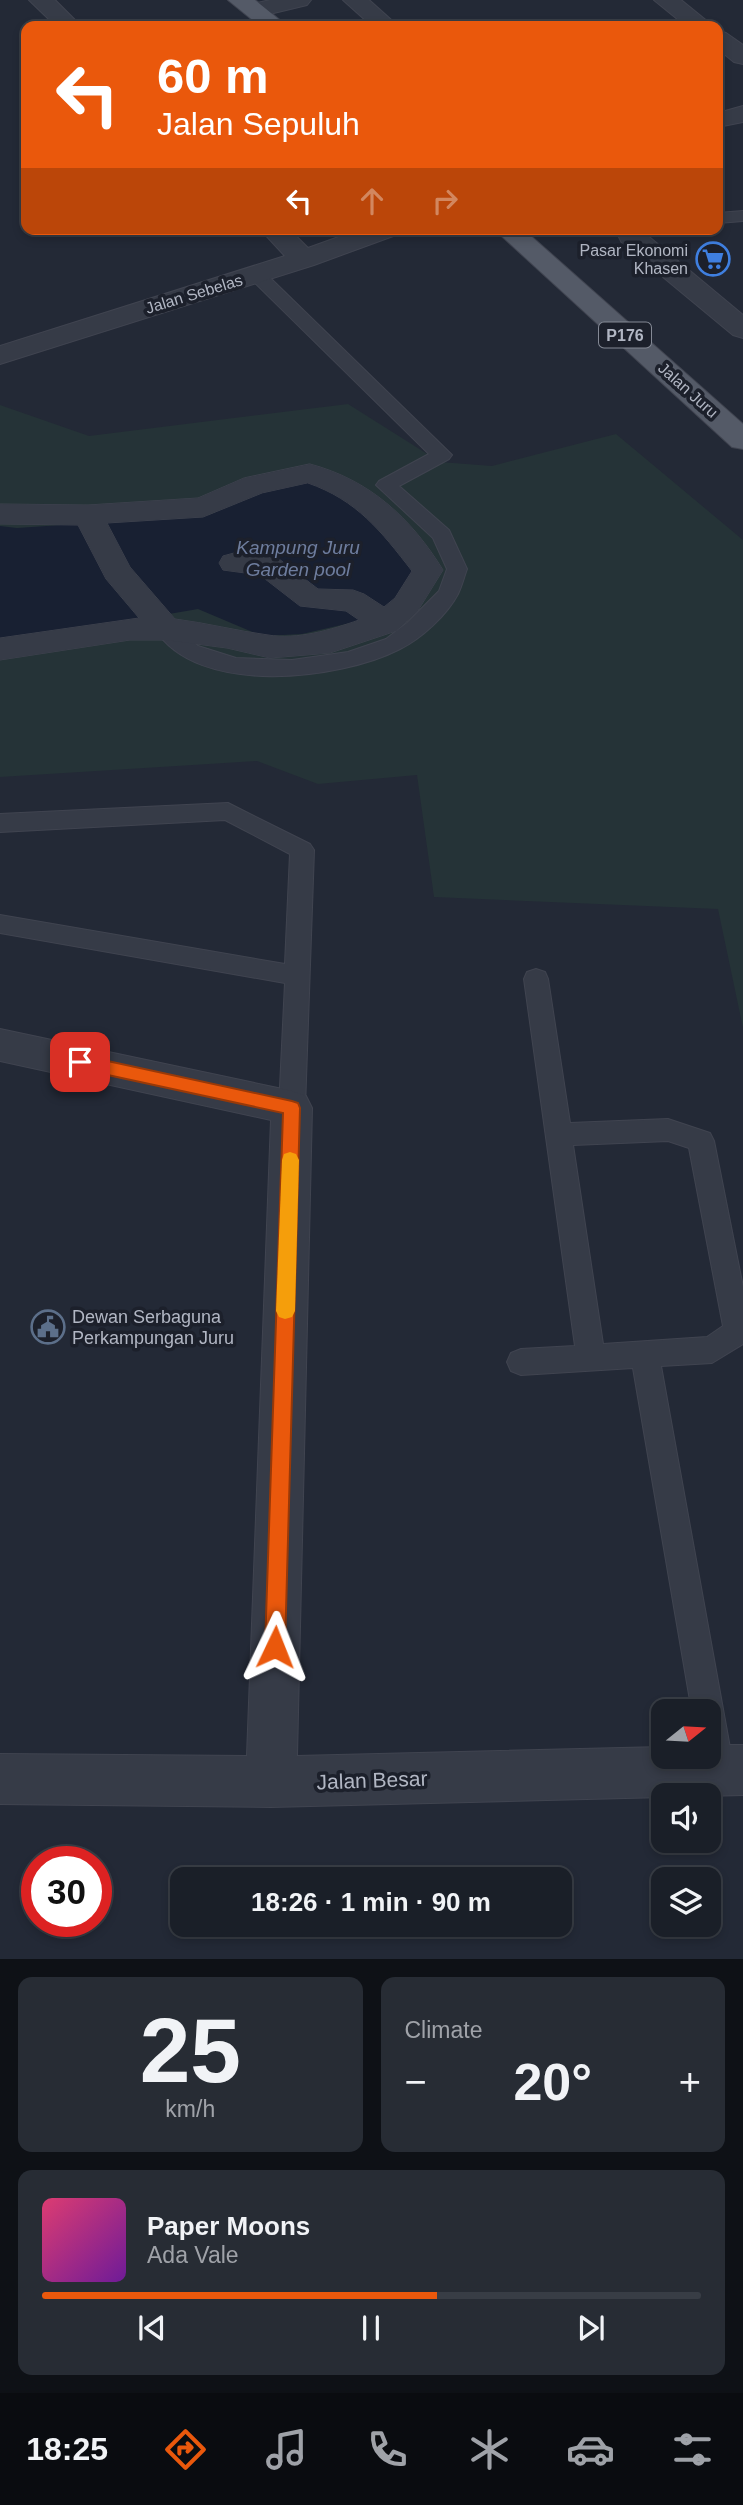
<!DOCTYPE html>
<html lang="en">
<head>
<meta charset="utf-8">
<style>
  :root { --surface:#1a1f28; --page:#272c34; --text:#f1f3f6; --muted:#9fa2a8; --line:#383d45; --accent:#ea580c }
  body { margin:0; font-family:Arial,sans-serif; background:var(--page); color:var(--text); height:100vh; display:flex; flex-direction:column; font-size:26px; white-space:nowrap }
  * { box-sizing:border-box; margin:0 }
  p { font-size:23px; color:var(--muted) }
  .icon { flex:none; width:38px; height:38px; fill:none; stroke:currentColor; stroke-width:2; stroke-linecap:round; stroke-linejoin:round }
  .map { position:relative; height:1959px; overflow:hidden }
  .details { display:flex; flex-direction:column; gap:18px; padding:18px; background:#0e1116; flex:1 }
  .details>* { flex:none }
  .top-card { position:absolute; left:21px; top:21px; width:702px; height:214px; border-radius:14px; box-shadow:0 4px 10px #0003,0 0 0 2px var(--line); background:#ea580c; color:#fff; overflow:hidden }
  .needle { width:46px; rotate:72deg }
  .fabs { position:absolute; left:651px; top:1699px; display:grid; gap:14px }
  .fabs a { display:grid; place-items:center; width:70px; height:70px; border-radius:14px; background:var(--surface); box-shadow:0 4px 10px #0003,0 0 0 2px var(--line); font-size:35px }
  .speed { position:absolute; left:21px; top:1846px; display:flex; gap:14px; font-size:35px; font-weight:700; text-align:center }
  .speed>* { display:grid; place-content:center; width:91px; height:91px; border-radius:50%; background:var(--surface); box-shadow:0 4px 10px #0003,0 0 0 2px var(--line); line-height:1 }
  .speed .limit { border:10px solid #d22; background:#fff; color:#111 }
  .pin { position:absolute; display:grid; place-items:center; width:60px; height:60px; color:#fff; margin:-30px; border-radius:14px; box-shadow:0 4px 10px #0006 }
  .me { position:absolute; width:77px; margin:-38px; rotate:2deg; stroke-linejoin:round; filter:drop-shadow(0 0 5px #0008) }
  .turn { display:flex; align-items:center; gap:24px; height:147px; padding:0 21px; font-size:32px }
  .turn .icon { width:91px; height:91px; stroke-width:2.5 }
  .turn b { display:block; font-size:49px; line-height:60px }
  .lanes { display:flex; align-items:center; height:66px; padding:0 21px; background:#0003; justify-content:center; gap:35px; direction:ltr }
  .lanes .off { opacity:.35 }
  .big { font-size:52px; font-weight:700; line-height:1.1 }
  .details .tile { flex:1; display:flex; flex-direction:column; justify-content:center; gap:10px; min-width:0; padding:0 24px; border-radius:14px; background:var(--page) }
  .details .dial { align-items:center; gap:0 }
  .dial b { font-size:91px; line-height:1 }
  .song { display:flex; align-items:center; gap:21px }
  .cover { width:84px; height:84px; border-radius:10px; background:linear-gradient(135deg,hsl(340 70% 55%),hsl(280 70% 35%)) }
  .played { height:7px; border-radius:4px; background:linear-gradient(90deg,var(--accent) 60%,var(--line) 60%) }
  .keys { display:flex; justify-content:space-around; direction:ltr }
  .heat { display:flex; justify-content:space-between; align-items:center; font-size:38px; direction:ltr }
  .details .tiles { flex:1; display:grid; gap:18px; grid-template-columns:1fr 1fr }
  .tile:last-child { grid-column:span 2 }
  .trip { position:absolute; left:170px; top:1867px; width:402px; height:70px; border-radius:14px; background:var(--surface); box-shadow:0 4px 10px #0003,0 0 0 2px var(--line); font-weight:700; line-height:70px; text-align:center }
  .dock { display:flex; height:112px; justify-content:space-around; align-items:center; background:#0a0c10; color:var(--muted) }
  .dock .icon { width:49px; height:49px }
  .dock .on { color:var(--accent) }
  .dock b { font-size:32px; color:var(--text) }
  .map>svg:first-child { display:block }
  .green { fill:#253337 }
  .water { fill:#182032 }
  .lines { fill:none; stroke-linecap:round; stroke-linejoin:round }
  .service-casing { stroke:#404450; stroke-width:2 }
  .pedestrian-casing { stroke:#404450; stroke-width:1 }
  .minor-casing { stroke:#404450; stroke-width:2 }
  .primary-casing { stroke:#404450; stroke-width:2 }
  .service { fill:#363b47; fill-rule:evenodd }
  .pedestrian { fill:#363b47; fill-rule:evenodd }
  .minor { fill:#363b47; fill-rule:evenodd }
  .primary { fill:#545a67; fill-rule:evenodd }
  .route { fill:#ea580c; stroke:#983908; stroke-width:2 }
  .slow { fill:#f59e0b }
  .labels { text-anchor:middle; dominant-baseline:central; stroke-width:7; stroke-linejoin:round; paint-order:stroke }
  .far-poi-label { font-size:16px; fill:#b1b6c3; stroke:#1c202b; text-anchor:end }
  .far-street-label { font-size:16px; fill:#b1b6c3; stroke:#1c202b }
  .shield { fill:#1c202b; stroke:#848995; stroke-width:2 }
  .shield-label { font-size:16px; font-weight:bold; fill:#b1b6c3 }
  .poi-label { font-size:18px; fill:#b1b6c3; stroke:#1c202b; text-anchor:start }
  .water-label { font-size:19px; font-style:italic; fill:#6e7d9e; stroke:#1c202b }
  .near-street-label { font-size:21px; fill:#b1b6c3; stroke:#1c202b }
</style>
</head>
<body>
<div class="map">
<svg width="743" height="1959" viewBox="0 0 743 1959">
  <rect width="100%" height="100%" fill="#232936"/>
  <!-- green -->
  <path class="green" d="M348,404L440,462L492,466L616,434L743,540V1028L718,909L434,897L417,775L318,784L257,761L0,777V405L89,436Z"/>
  <!-- water -->
  <path class="water" d="M306,479L346,495L420,569L385,615L302,634L262,636L198,609L0,643V526L17,528L209,515L260,491Z"/>
  <g class="lines">
    <defs>
      <path id="service" d="M743,211V221L718,223V213Z
        M636,229H660L638,241H626L623,237Z
        M256,269L262,270L452,455L449,459L399,486L449,530L467,569C464,577 462,586 458,594C447,615 421,639 400,649C340,680 197,697 155,629L159,624L166,622L173,624L198,646L236,658L292,660L348,652L386,639L407,623L439,591L447,569L433,538L376,485L379,481L429,454L250,278L247,274Z
        M228,803L310,844L314,850L305,1108L301,1116L292,1119L283,1116L279,1108L285,983L0,933V915L285,964L290,854L225,820L0,832V814Z
        M536,969L545,972L548,979L570,1123L668,1119L710,1133L714,1141L743,1287V1344L712,1363L661,1366L734,1770L729,1781L718,1786L707,1781L700,1757H709V1712H692L633,1368L521,1375L511,1371L507,1362L511,1353L521,1349L575,1346L524,979L527,972ZM668,1141L689,1148L723,1326L707,1337L603,1344L573,1145Z"/>
      <path id="pedestrian" d="M310,464C370,480 411,518 443,570L417,612L396,631L330,653L270,658L227,648L166,640H130L0,660V638L139,618L106,579L78,525L0,524V504L88,505L198,498L244,478ZM308,483C357,500 381,531 412,571L395,598L384,607L364,594L353,590L318,589L279,559L234,553L223,556L219,563L223,570L260,575L300,606L346,611L359,620C331,630 297,640 268,635C237,631 207,623 175,619L130,567L107,523L203,517L262,493Z"/>
      <path id="minor" d="M29,0H55L81,26H56Z
        M270,0H311L307,5L257,17L249,15L245,10L249,5Z
        M343,0H369L398,26H372Z
        M654,0H681L713,26H686Z
        M718,31L726,33L743,45V64L734,62L718,49Z
        M743,106V122L718,127V113Z
        M260,229H289L308,248L361,229H400L396,235L314,265L0,364V346L285,256Z
        M633,229L642,231L743,315V338L733,335L622,243L619,237L622,231Z
        M0,1029L292,1091L306,1096L312,1108L297,1756L663,1747V1757H709V1745H743V1795L271,1807L0,1804V1754L247,1756L271,1120L0,1061Z"/>
      <path id="primary" d="M228,0H255L287,26H260Z
        M494,229H523L743,424V449L732,447Z"/>
    </defs>
    <!-- service casing -->
    <use href="#service" class="service-casing"/>
    <!-- pedestrian casing -->
    <use href="#pedestrian" class="pedestrian-casing"/>
    <!-- minor casing -->
    <use href="#minor" class="minor-casing"/>
    <!-- primary casing -->
    <use href="#primary" class="primary-casing"/>
    <!-- service -->
    <use href="#service" class="service"/>
    <!-- pedestrian -->
    <use href="#pedestrian" class="pedestrian"/>
    <!-- minor -->
    <use href="#minor" class="minor"/>
    <!-- primary -->
    <use href="#primary" class="primary"/>
  </g>
  <!-- route -->
  <path class="route" d="M80,1055L292,1101L298,1103L300,1108L285,1647L282,1655L275,1658L268,1655L265,1647L283,1113L80,1069L74,1067L71,1062L74,1057Z"/>
  <!-- slow -->
  <path class="slow" d="M290,1152L296,1154L299,1160L295,1311L292,1317L285,1319L279,1317L276,1311L282,1160L284,1154Z"/>
  <!-- icons -->
  <defs>
    <symbol id="supermarket-ring" viewBox="-11 -11 22 22"><circle r="9.5" fill="#1c202b" stroke="#3f7fe0" stroke-width="1.5"/><path d="M-6-5.5h2.5l.6 2H6L4.5 2H-2.5L-4.4-4H-6ZM-1.5 3.2a1.3 1.3 0 1 0 .1 0ZM3 3.2a1.3 1.3 0 1 0 .1 0Z" fill="#3f7fe0"/></symbol>
    <symbol id="civic-ring" viewBox="-11 -11 22 22"><circle r="9.5" fill="#1c202b" stroke="#5c6f8a" stroke-width="1.5"/><path d="M-.6-6.5H3V-4.5H.6V-3L4-1V1h2V6H-6V1h2V-1L-.6-3ZM-1.2 2.5V6h2.4V2.5Z" fill="#5c6f8a"/></symbol>
  </defs>
  <g fill-rule="evenodd">
    <use href="#supermarket-ring" x="694" y="240" width="38" height="38"/>
    <use href="#civic-ring" x="29" y="1308" width="38" height="38"/>
  </g>
  <g class="labels">
    <!-- far-poi labels -->
    <g class="far-poi-label">
      <text x="688" y="250">Pasar Ekonomi<tspan x="688" dy="18">Khasen</tspan></text>
    </g>
    <!-- far-street labels -->
    <g class="far-street-label">
      <text transform="translate(194 294) rotate(-17)">Jalan Sebelas</text>
      <text transform="translate(688 390) rotate(42)">Jalan Juru</text>
    </g>
    <!-- shield labels -->
    <rect class="shield" x="599" y="322.5" width="52" height="25" rx="5"/>
    <g class="shield-label">
      <text x="625" y="335">P176</text>
    </g>
    <!-- poi labels -->
    <g class="poi-label">
      <text x="72" y="1317">Dewan Serbaguna<tspan x="72" dy="21">Perkampungan Juru</tspan></text>
    </g>
    <!-- water labels -->
    <g class="water-label">
      <text x="298" y="547">Kampung Juru<tspan x="298" dy="22">Garden pool</tspan></text>
    </g>
    <!-- near-street labels -->
    <g class="near-street-label">
      <text transform="translate(372 1780) rotate(-2)">Jalan Besar</text>
    </g>
  </g>
</svg>
<div class="fabs">
<a><svg class="needle" viewBox="-14 -14 28 28"><path d="M0-13l5 13h-10z" fill="#e53935"/><path d="M0 13l5-13h-10z" fill="#9fa2a8"/></svg></a>
<a><svg class="icon" aria-label="sound" viewBox="0 0 24 24"><path d="M4 9h4l5-4v14l-5-4H4zM17 9q2 3 0 6"/></svg></a>
<a><svg class="icon" aria-label="layers" viewBox="0 0 24 24"><path d="M12 4l9 5-9 5-9-5zM3 14l9 5 9-5"/></svg></a>
</div>
<div class="speed"><div class="limit">30</div></div>
<div class="pin" style="left:80px;top:1062px;background:#d93025"><svg class="icon" aria-label="arrive" viewBox="0 0 24 24"><path d="M6 21V4h12l-3 4 3 4H6"/></svg></div>
<svg class="me" style="left:275px;top:1647px" viewBox="-20 -20 40 40"><path d="M0-17L14 15 0 8-14 15z" fill="#ea580c" stroke="#fff" stroke-width="4"/></svg>
<div class="trip">18:26 · 1 min · 90 m</div>
<div class="top-card">
<div class="turn"><svg class="icon" aria-label="left" viewBox="0 0 24 24"><path d="M17 20v-9H6M10 6l-5 5 5 5"/></svg><div><b>60 m</b>Jalan Sepuluh</div></div>
<div class="lanes"><svg class="icon" aria-label="left" viewBox="0 0 24 24"><path d="M17 20v-9H6M10 6l-5 5 5 5"/></svg><svg class="icon off" aria-label="ahead" viewBox="0 0 24 24"><path d="M12 20V5M6 11l6-6 6 6"/></svg><svg class="icon off" aria-label="right" viewBox="0 0 24 24"><path d="M7 20v-9h11M14 6l5 5-5 5"/></svg></div>
</div>
</div>
<section class="details">
<div class="tiles">
<div class="tile dial"><b>25</b><p>km/h</p></div>
<div class="tile"><p>Climate</p>
<div class="heat"><a>−</a><b class="big">20°</b><a>+</a></div>
</div>
<div class="tile">
<div class="song"><i class="cover"></i><div><b>Paper Moons</b><p>Ada Vale</p></div></div>
<div class="played"></div>
<div class="keys"><svg class="icon" aria-label="previous" viewBox="0 0 24 24"><path d="M18 5L8 12l10 7zM5 5v14"/></svg><svg class="icon" aria-label="pause" viewBox="0 0 24 24"><path d="M8 5v14M16 5v14"/></svg><svg class="icon" aria-label="next" viewBox="0 0 24 24"><path d="M6 5l10 7-10 7zM19 5v14"/></svg></div>
</div>
</div>
</section>
<nav class="dock">
<b>18:25</b>
<svg class="icon on" aria-label="directions" viewBox="0 0 24 24"><path d="M12 3l9 9-9 9-9-9zM9 14v-3h6M13 9l2 2-2 2"/></svg>
<svg class="icon" aria-label="music" viewBox="0 0 24 24"><path d="M9 18V5l10-2v13"/><circle cx="6" cy="18" r="3"/><circle cx="16" cy="16" r="3"/></svg>
<svg class="icon" aria-label="phone" viewBox="0 0 24 24"><path d="M5 4h4l2 5-3 2q2 4 5 5l2-3 5 2v4C11 20 4 13 5 4z"/></svg>
<svg class="icon" aria-label="climate" viewBox="0 0 24 24"><path d="M12 3v18M4 7l16 10M4 17L20 7"/></svg>
<svg class="icon" aria-label="car" viewBox="0 0 24 24"><path d="M5 17H2v-5l4-1 3-4h7l3 4 3 1v5h-3M9 17h6M6 11h13"/><circle cx="7" cy="17" r="2"/><circle cx="17" cy="17" r="2"/></svg>
<svg class="icon" aria-label="filters" viewBox="0 0 24 24"><path d="M4 7h16M4 17h16"/><circle cx="9" cy="7" r="2"/><circle cx="15" cy="17" r="2"/></svg>
</nav>
</body>
</html>
